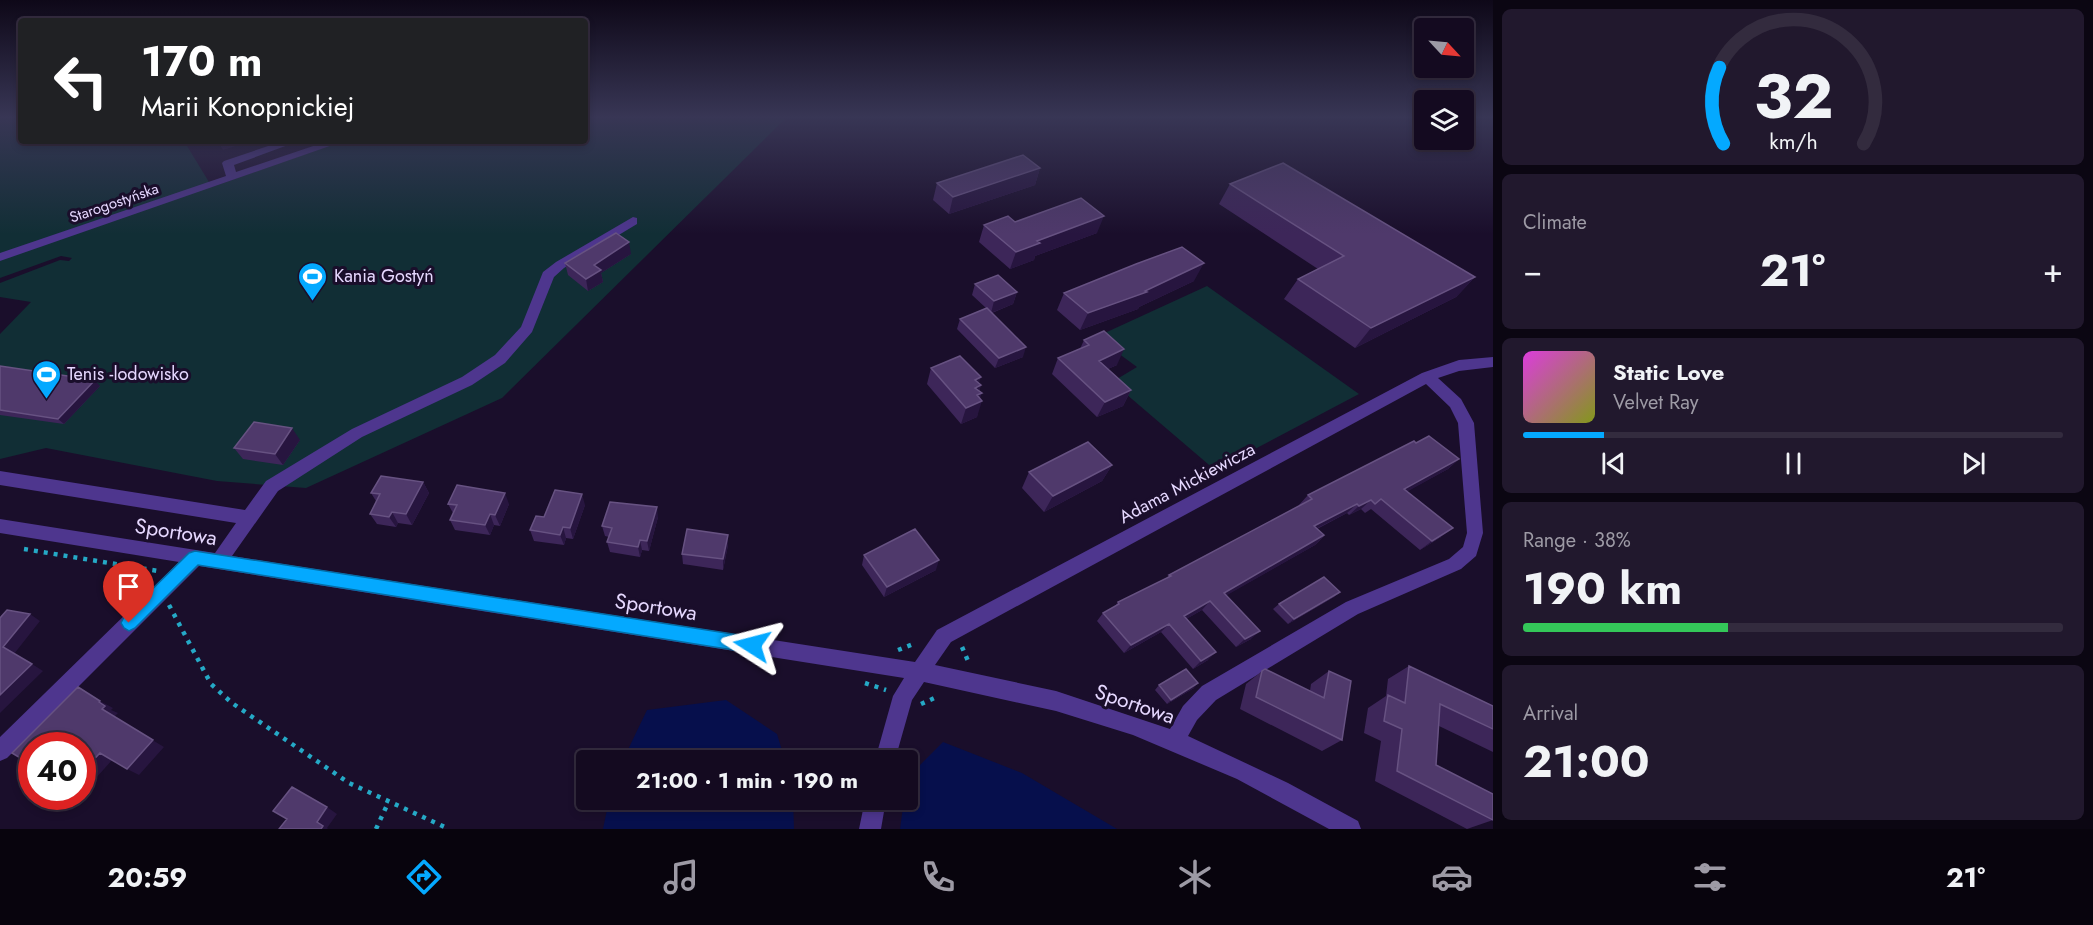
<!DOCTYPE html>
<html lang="en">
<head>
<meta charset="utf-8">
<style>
  :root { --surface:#140a20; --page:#21182d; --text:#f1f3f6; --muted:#9d9aa5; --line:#332b3e; --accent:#04a9ff }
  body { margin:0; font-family:Jost,sans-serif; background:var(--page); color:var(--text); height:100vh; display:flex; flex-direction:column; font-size:22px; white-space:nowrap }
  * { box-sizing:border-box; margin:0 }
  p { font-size:20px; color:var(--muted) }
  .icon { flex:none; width:33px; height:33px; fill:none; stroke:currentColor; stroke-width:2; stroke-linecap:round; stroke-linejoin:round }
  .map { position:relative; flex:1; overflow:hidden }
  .side { display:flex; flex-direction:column; gap:9px; padding:9px; background:#0b0612; width:600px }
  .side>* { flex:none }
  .top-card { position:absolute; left:18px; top:18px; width:570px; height:126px; border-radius:6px; box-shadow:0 3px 9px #0003,0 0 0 2px var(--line); background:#202124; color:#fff; overflow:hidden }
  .needle { width:39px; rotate:116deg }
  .tools { position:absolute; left:1414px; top:18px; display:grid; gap:12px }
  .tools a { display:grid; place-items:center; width:60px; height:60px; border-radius:6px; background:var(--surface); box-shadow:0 3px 9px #0003,0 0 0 2px var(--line); font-size:30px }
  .speed { position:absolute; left:18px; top:732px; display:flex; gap:12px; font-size:30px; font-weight:700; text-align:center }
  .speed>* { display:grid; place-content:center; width:78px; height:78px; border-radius:50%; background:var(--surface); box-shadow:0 3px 9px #0003,0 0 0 2px var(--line); line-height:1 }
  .speed .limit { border:9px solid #d22; background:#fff; color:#111 }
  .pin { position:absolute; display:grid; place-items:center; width:51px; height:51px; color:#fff; margin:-62px -26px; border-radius:50% 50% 50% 0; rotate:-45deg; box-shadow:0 0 6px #0007 }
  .pin .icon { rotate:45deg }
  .me { position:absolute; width:66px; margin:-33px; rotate:279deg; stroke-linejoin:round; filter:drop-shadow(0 0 4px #0008) }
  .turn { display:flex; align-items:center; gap:21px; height:126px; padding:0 24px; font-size:27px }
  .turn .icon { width:78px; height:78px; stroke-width:2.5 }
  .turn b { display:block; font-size:42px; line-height:51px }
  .big { font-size:45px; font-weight:700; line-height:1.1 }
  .side .card { flex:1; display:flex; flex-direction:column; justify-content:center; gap:9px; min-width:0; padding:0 21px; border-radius:9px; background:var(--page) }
  .side .dial { align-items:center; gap:0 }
  .dial svg { height:156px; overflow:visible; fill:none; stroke:var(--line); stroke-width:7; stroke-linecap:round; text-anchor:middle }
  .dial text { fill:var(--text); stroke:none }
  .song { display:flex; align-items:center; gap:18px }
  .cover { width:72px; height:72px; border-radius:9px; background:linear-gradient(135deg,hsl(300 70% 55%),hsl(70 70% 35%)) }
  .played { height:6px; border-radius:3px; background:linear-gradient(90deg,var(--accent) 15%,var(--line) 15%) }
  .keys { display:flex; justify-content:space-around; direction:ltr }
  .heat { display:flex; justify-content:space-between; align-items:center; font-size:33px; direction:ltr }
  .charge { height:9px; border-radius:4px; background:linear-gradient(90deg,#34c759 38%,var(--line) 0) }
  .trip { position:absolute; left:576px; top:750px; width:342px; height:60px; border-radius:6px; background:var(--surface); box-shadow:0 3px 9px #0003,0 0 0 2px var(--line); font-weight:700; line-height:60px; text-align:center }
  .tabs { display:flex; height:96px; justify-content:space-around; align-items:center; background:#08040d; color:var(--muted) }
  .tabs .icon { width:42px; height:42px }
  .tabs .selected { color:var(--accent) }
  .tabs b { font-size:27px; color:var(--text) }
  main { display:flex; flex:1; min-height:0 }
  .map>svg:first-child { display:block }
  .green { fill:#112e35 }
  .water { fill:#060f4c }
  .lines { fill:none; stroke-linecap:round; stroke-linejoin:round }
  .path { stroke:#25a9c6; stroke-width:4.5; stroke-dasharray:4 6; stroke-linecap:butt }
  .minor { fill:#4e368e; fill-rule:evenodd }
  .wall { fill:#3d2659 }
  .shaded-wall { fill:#27153f }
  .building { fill:#4f396b; stroke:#675282; stroke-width:1.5 }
  .route { fill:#04a9ff; stroke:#036ea6; stroke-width:1.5 }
  .labels { text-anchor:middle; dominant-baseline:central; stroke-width:6; stroke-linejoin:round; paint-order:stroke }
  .far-street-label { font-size:15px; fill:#e6d8ff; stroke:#1a0e2b }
  .poi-label { font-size:18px; fill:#e6d8ff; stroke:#1a0e2b; text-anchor:start }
  .street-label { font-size:18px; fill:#e6d8ff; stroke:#1a0e2b }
  .near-street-label { font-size:21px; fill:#e6d8ff; stroke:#1a0e2b }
</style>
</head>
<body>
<main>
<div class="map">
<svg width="1493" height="829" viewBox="0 0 1493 829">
  <rect width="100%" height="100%" fill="#1a0e2b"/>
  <!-- green -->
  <path class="green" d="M0,118H21V141H184L212,187L343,141H585V118H786L502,398L306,488L217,481L46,448L0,459V334L31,302L0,297V283L60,260L69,261L72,258L61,256L0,278Z
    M1207,286L1359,394L1215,470L1112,382L1137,367L1096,337Z"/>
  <!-- water -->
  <path class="water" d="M726,700L777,734L785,760H623L647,710Z
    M943,742L1022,773L1117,829H900L904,800H908V777Z
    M609,800H793L794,829H603Z"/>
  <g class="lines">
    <!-- path -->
    <path class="path" d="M24,549L158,571
      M169,605L211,684L232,703L349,783L449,829
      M962,647L968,661
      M898,650L916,643
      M865,683L886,690
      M921,704L939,696
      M376,829L388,803"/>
    <!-- minor -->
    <path class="minor" d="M283,141H299L234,165L236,172L328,141H344L0,261V253L226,176L222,163L224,161Z
      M633,217L637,218V224L564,268L554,277L532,332L505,363L472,385L362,437L278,491L232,556L915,662L937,630L1422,373L1459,360L1493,357V367L1459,371L1438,378L1461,399L1474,423L1483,533L1476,556L1461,569L1358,614L1216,700L1197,720L1188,736L1288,783L1358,821L1361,829H1329L1237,779L1133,735L1056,711L924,682L912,700L895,760H875L893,696L904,678L199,566L7,758L0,761V737L179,562L0,533V519L215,553L236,523L0,485V471L245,510L266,481L352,429L462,377L495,355L521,327L543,272L556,262ZM1426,384L1450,407L1458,423L1467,533L1463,547L1449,559L1346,602L1202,686L1183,706L1170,729L1056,691L935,665L951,642Z
      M865,800H886L881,829H859Z"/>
  </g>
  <!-- wall -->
  <path class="wall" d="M1040,168L1035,185L949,214L933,200L937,183Z
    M1230,184L1475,277L1456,297L1355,348L1284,299L1298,279L1318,269L1219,204Z
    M1015,222L1097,233L1035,256L1034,260L1010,269L979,242L984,225Z
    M631,254L601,273L603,282L588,291L568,275L565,263Z
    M1194,281L1139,307L1138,309L1080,330L1057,310L1064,293Z
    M975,284L1017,292L1013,304L992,313L1023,357L995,368L957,329L960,319L986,308L972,295Z
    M1084,340L1117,365L1108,369L1131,390L1123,406L1097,417L1052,374L1058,358L1080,349Z
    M0,366L100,386L64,424L0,415Z
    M931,368L981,385L979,391L980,398L977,417L961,424L927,384Z
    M300,440L283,465L243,459L234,448Z
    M1416,443L1459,459L1448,469L1407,491L1441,537L1420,550L1371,509L1365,513L1361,509L1349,515L1347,513L1317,529L1324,536L1315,545L1226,595L1251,639L1236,647L1202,610L1186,619L1208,660L1193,669L1161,632L1124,653L1097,621L1103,613L1115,606L1118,602L1166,579L1169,575L1300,506L1299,505L1308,495Z
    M1112,465L1102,481L1044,512L1022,488L1029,472Z
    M423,482L429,493L412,525L398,523L396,527L377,524L370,514L376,501L371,493Z
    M448,504H509L500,526L494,525L490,535L455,530L450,520L453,513Z
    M585,505L573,539L566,538L564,545L534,541L530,530L544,517Z
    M658,517L649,551L642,550L640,557L610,552L607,542L609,537L605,536L602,526Z
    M728,535V545L723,570L683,564L682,554Z
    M864,555L936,570L884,597L862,565Z
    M1340,592L1334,597L1288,624L1273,609L1279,604Z
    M1409,666L1493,706V752L1439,726L1436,765L1493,820L1467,829L1375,781L1381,741L1364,733L1368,708L1386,696L1388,679Z
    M1262,671L1310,691L1311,684L1329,671L1342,740L1322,751L1240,709L1246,684Z
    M1159,685L1194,688L1167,704L1155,690Z"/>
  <!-- shaded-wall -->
  <path class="shaded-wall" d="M218,141H251L223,150Z
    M1040,168L1035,185L949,214L953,197Z
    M1104,216L1097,233L1035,256L1034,260L1010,269L1016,252L1037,241Z
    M629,242L631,254L601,273L603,282L588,291L586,279L594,265Z
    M1204,263L1194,281L1139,307L1138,309L1080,330L1088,313L1145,291Z
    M1475,277L1456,297L1355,348L1371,328Z
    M1017,292L1013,304L991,313L994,301Z
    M1026,347L1023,357L995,368L999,358Z
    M1124,349L1117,365L1092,376L1099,361Z
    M981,377L978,386L981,385L978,394L982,393L978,403L982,401L977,417L961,424L975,380Z
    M95,380L100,386L64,424L58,419Z
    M1131,390L1123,406L1097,417L1105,402Z
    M292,428L300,440L283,465L275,454Z
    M1459,459L1448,469L1394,499L1404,489Z
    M1112,465L1102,481L1044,512L1053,496Z
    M423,482L429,493L412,525L406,514Z
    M505,493L509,504L500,526L495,515Z
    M582,494L585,505L573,539L570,528Z
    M1371,500L1361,509L1349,515L1359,506Z
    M1357,504L1347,513L1304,535L1314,526Z
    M657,507L658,517L649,551L647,541Z
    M392,512L398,523L396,527L389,517Z
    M490,514L494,525L490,535L485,525Z
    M563,527L566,538L564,545L560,535Z
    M1453,528L1441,537L1420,550L1432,541Z
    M728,535V545L723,570V559Z
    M1324,535L1315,545L1215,602L1224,593Z
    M640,540L642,550L640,557L638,547Z
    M939,560L936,570L884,597L887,587Z
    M1340,592L1334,597L1288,624L1294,619Z
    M1210,601L1202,610L1176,625L1184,616Z
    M30,614L40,621L14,654L3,647Z
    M1169,624L1161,632L1124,653L1131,645Z
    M1260,631L1251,639L1236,647L1245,639Z
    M1216,652L1208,660L1193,669L1201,661Z
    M32,664L43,671L0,713V695Z
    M1198,683L1194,688L1167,704L1171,700Z
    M100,701L113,708L111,710L118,713L114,717L164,747L139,775L127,769L99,702Z
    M100,753L113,759L87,788L82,786V772Z
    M327,807L337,814L327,828L328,829H321L317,822Z"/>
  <!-- building -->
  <path class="building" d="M1023,155L1040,168L953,197L937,183Z
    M1283,163L1475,277L1371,328L1298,279L1344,256L1230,184Z
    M1081,198L1104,216L1037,241L1040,243L1016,252L984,225L1008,216L1015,222Z
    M616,233L629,242L594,265L601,270L586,279L565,263Z
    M1182,247L1204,263L1145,291L1147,292L1088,313L1064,293L1136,264Z
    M998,275L1017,292L994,301L975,284Z
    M987,308L1026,347L999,358L960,319Z
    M1104,331L1124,349L1099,361L1131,390L1105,402L1058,358L1089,345L1084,340Z
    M960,356L981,377L975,380L981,385L975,388L982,393L977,395L982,401L966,408L931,368Z
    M0,366L95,380L58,419L0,410Z
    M254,422L292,428L275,454L234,448Z
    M1429,436L1459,459L1404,489L1453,528L1432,541L1381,499L1375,504L1371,500L1359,506L1357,504L1314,526L1324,535L1224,593L1260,631L1245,639L1210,601L1184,616L1216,652L1201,661L1169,624L1131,645L1103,613L1119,604L1118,602L1171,576L1169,575L1312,499L1308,495L1414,441L1416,443Z
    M1088,442L1112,465L1053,496L1029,472Z
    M381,476L423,482L406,514L392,512L389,517L370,514L380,494L371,493Z
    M457,485L505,493L495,515L490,514L485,525L450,520L457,505L448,504Z
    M555,490L582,494L570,528L563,527L560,535L530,530L536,516L544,517Z
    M610,502L657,507L647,541L640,540L638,547L607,542L612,528L602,526Z
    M687,529L728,535L723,559L682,554Z
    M915,529L939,560L887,587L864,555Z
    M1324,577L1340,592L1294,619L1279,604Z
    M7,610L30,614L3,647L32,664L0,695V618Z
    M1409,666L1493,706V729L1440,704L1436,765L1493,794V820L1397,771L1402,729L1384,721L1388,695L1405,703Z
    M1186,669L1198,683L1171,700L1159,685Z
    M1265,669L1324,698L1329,671L1351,681L1342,740L1256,697L1262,671Z
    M78,687L100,701L99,702L105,706L102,709L153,740L127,769L100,753L82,772V746H32V765L12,753Z
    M292,787L327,807L317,822L323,826L321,829H279L287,819L273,811Z"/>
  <!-- sky -->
  <linearGradient id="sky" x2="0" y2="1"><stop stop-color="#0e0818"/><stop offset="0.5" stop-color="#383655"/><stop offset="1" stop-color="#383655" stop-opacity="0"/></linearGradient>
  <rect width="1493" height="234" fill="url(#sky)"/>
  <!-- route -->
  <path class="route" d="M195,551L752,637L757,640L760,645L757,651L752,653L198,565L135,628L129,631L124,628L121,623L124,617L189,553Z"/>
  <!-- icons -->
  <defs>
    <symbol id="stadium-pin" viewBox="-11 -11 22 30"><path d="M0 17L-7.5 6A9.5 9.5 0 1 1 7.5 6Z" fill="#04a9ff" stroke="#1a0e2b"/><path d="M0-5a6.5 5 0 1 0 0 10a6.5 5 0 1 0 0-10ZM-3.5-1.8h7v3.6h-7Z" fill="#fff"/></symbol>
  </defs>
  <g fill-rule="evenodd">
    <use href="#stadium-pin" x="296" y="260" width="33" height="45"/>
    <use href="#stadium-pin" x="30" y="358" width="33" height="45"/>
  </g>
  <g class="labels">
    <!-- far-street labels -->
    <g class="far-street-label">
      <text transform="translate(114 203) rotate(-19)">Starogostyńska</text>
    </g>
    <!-- poi labels -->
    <g class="poi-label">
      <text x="334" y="276">Kania Gostyń</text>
      <text x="67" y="374">Tenis -lodowisko</text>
    </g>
    <!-- street labels -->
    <g class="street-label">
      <text transform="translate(1187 483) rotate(-28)">Adama Mickiewicza</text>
    </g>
    <!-- near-street labels -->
    <g class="near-street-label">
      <text transform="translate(176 532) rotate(9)">Sportowa</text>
      <text transform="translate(656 607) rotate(9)">Sportowa</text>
      <text transform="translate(1135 704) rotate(19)">Sportowa</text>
    </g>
  </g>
</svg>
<div class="tools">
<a><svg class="needle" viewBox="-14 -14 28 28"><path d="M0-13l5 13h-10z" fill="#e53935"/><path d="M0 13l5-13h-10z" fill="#9d9aa5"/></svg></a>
<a><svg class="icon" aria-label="layers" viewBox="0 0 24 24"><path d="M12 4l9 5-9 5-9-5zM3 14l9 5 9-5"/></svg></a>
</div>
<div class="speed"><div class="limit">40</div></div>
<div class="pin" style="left:129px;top:623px;background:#d93025"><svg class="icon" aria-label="arrive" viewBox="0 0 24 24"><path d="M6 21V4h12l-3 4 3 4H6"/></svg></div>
<svg class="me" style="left:752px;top:645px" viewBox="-20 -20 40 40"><path d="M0-17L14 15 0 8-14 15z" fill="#04a9ff" stroke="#fff" stroke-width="4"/></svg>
<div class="trip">21:00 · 1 min · 190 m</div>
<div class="top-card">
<div class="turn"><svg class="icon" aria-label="left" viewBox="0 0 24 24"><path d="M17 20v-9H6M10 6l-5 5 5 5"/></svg><div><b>170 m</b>Marii Konopnickiej</div></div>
</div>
</div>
<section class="side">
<div class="card dial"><svg viewBox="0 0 100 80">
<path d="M14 69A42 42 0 1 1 86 69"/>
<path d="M14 69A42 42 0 0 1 12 30" stroke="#04a9ff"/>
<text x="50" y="56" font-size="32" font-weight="700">32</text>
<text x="50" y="72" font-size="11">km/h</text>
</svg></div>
<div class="card"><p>Climate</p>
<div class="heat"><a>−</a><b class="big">21°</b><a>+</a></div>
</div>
<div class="card">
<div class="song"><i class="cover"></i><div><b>Static Love</b><p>Velvet Ray</p></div></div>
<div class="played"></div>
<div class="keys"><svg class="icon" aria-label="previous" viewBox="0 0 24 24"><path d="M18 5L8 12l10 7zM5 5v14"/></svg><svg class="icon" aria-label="pause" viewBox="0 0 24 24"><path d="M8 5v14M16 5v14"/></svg><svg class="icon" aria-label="next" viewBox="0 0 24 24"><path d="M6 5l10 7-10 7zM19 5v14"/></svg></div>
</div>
<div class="card"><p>Range · 38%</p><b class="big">190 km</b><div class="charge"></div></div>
<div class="card"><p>Arrival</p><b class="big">21:00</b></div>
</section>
</main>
<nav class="tabs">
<b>20:59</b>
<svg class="icon selected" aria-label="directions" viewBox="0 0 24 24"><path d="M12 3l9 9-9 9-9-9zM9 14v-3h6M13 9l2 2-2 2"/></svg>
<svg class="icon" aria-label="music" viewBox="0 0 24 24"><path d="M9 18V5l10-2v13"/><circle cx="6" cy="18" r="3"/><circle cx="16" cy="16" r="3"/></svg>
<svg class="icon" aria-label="phone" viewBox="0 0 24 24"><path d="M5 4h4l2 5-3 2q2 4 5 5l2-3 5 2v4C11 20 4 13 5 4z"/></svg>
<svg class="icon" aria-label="climate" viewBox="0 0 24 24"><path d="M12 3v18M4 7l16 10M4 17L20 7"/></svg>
<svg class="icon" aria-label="car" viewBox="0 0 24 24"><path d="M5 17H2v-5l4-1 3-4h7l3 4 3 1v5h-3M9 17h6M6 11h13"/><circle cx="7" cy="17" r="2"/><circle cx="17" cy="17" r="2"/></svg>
<svg class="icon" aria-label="filters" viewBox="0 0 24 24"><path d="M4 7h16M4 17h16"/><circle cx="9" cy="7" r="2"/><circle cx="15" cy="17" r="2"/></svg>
<b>21°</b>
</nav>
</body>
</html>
